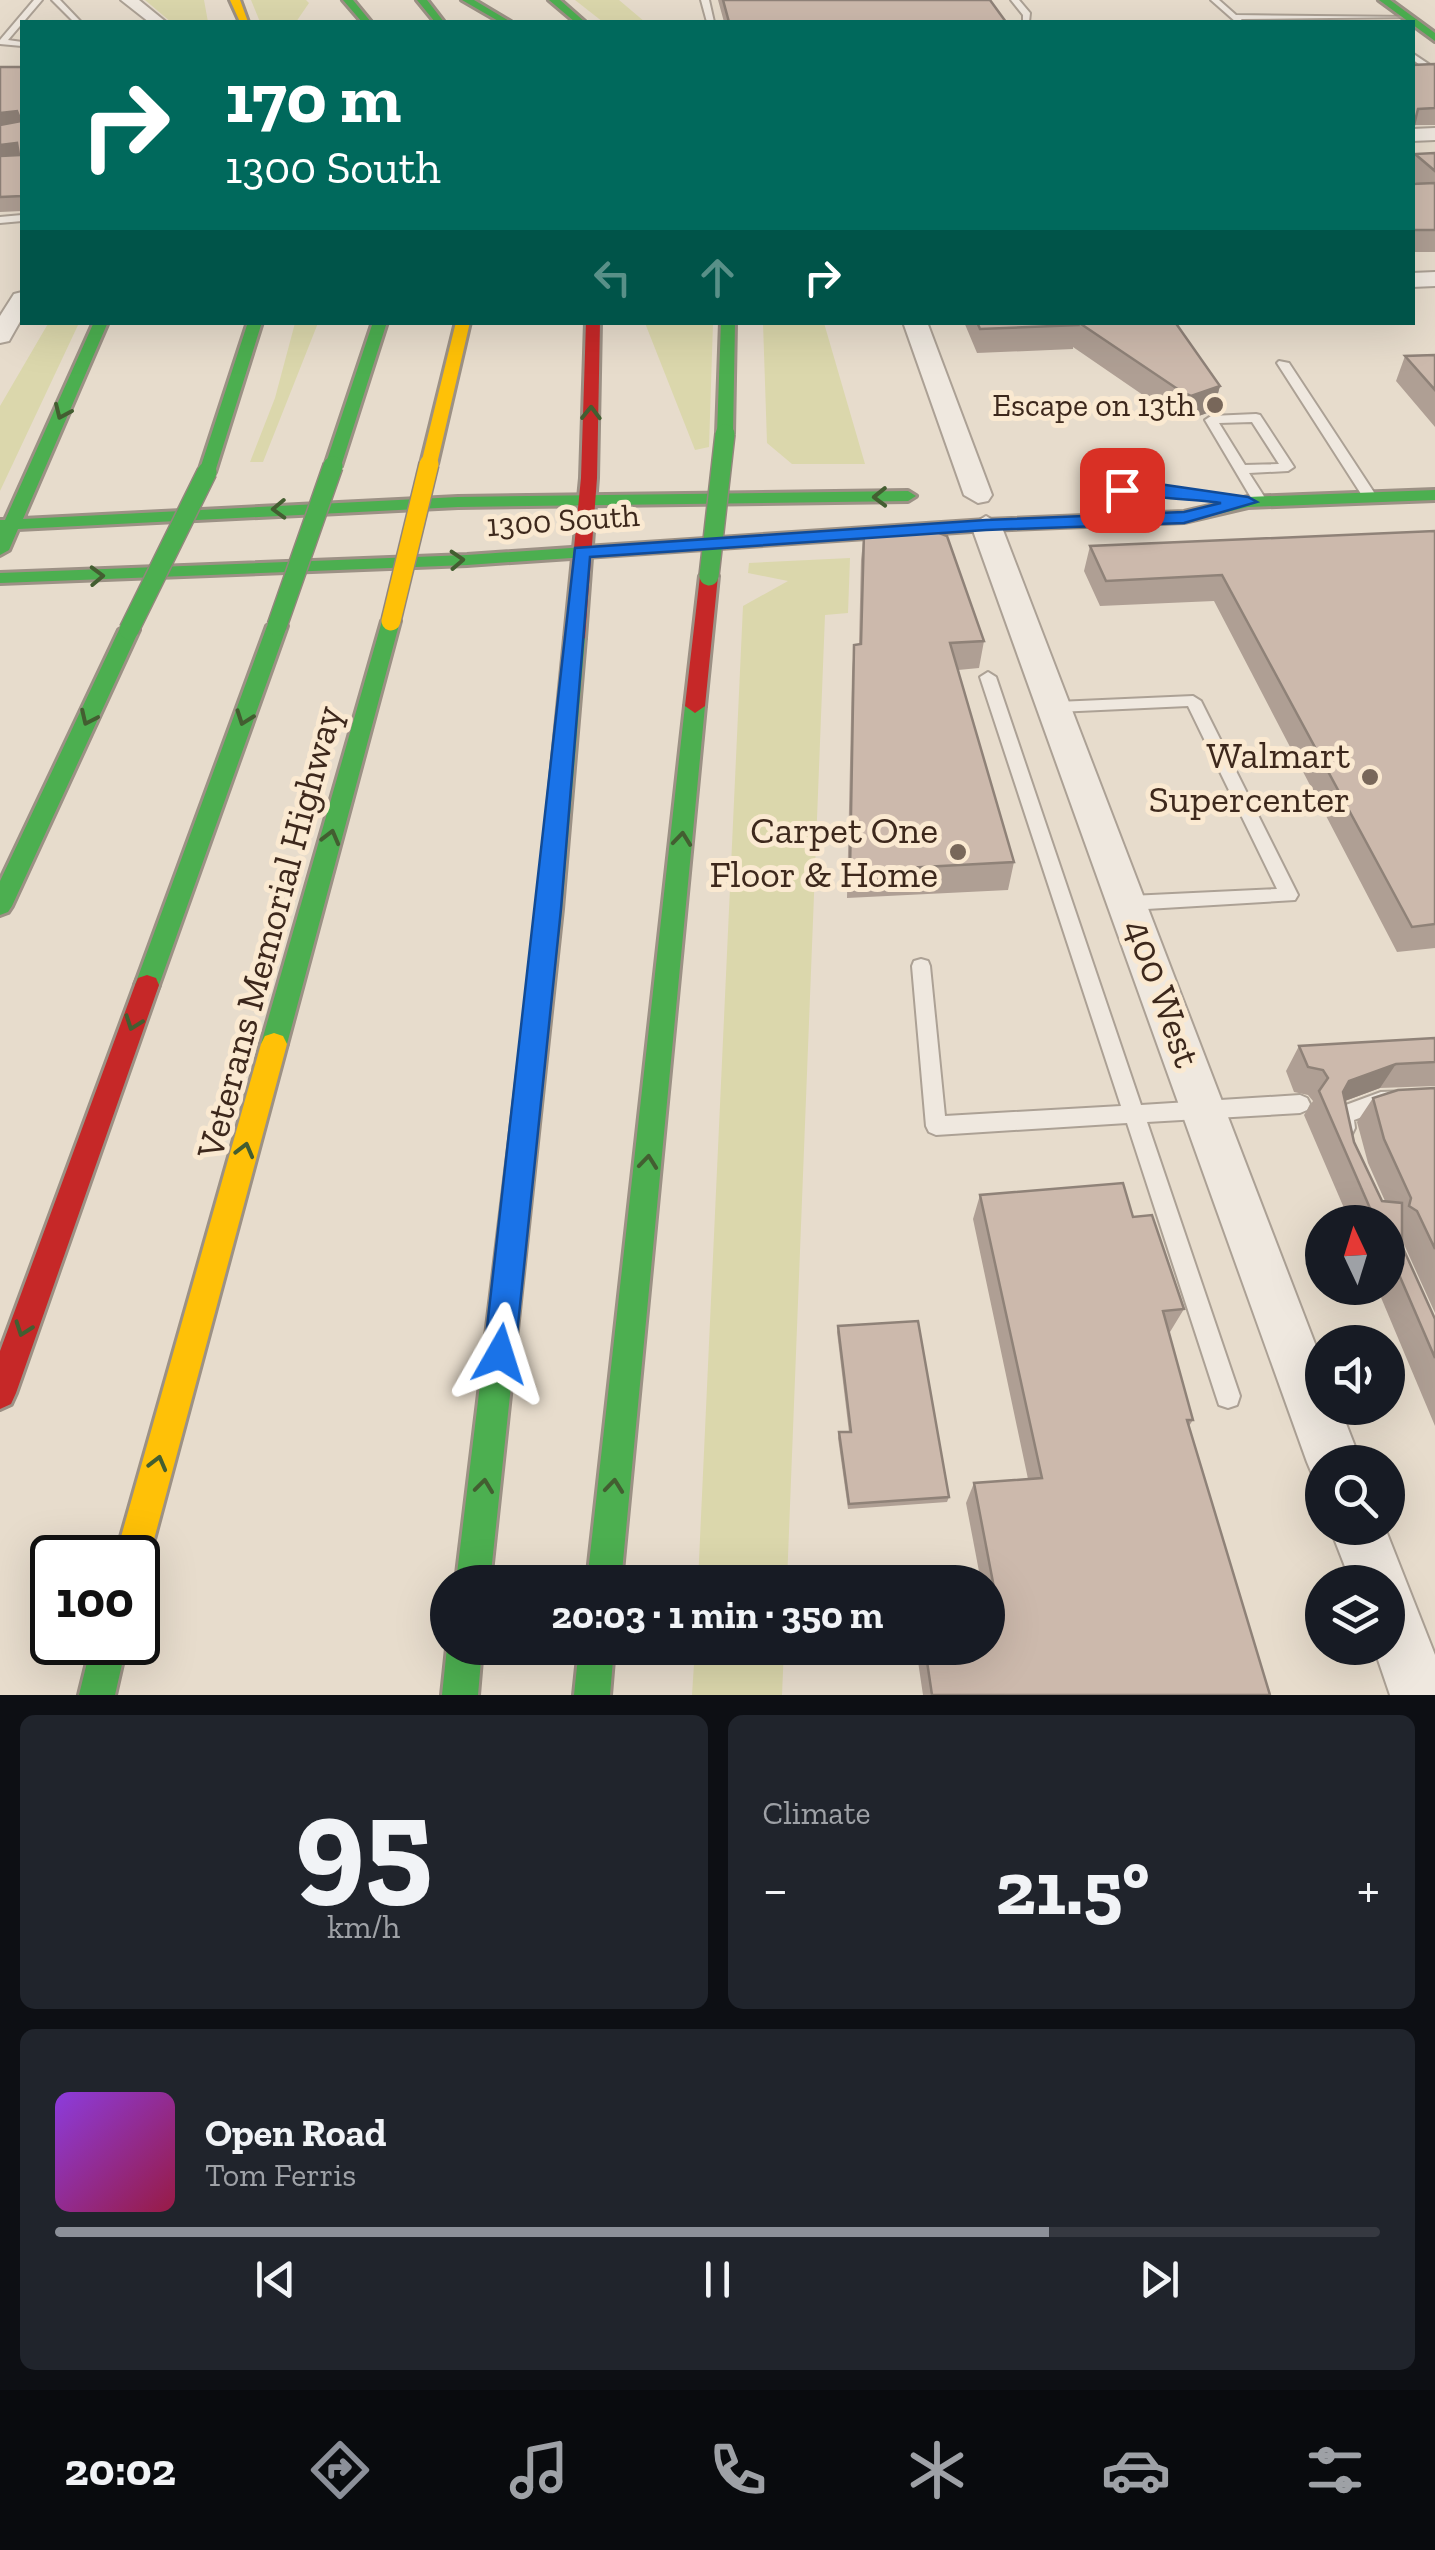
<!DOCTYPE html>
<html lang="en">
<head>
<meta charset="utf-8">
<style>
  :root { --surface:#171b24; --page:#20242c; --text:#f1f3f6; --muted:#9ea1a6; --line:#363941; --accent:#8c9099 }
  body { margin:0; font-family:"Zilla Slab",serif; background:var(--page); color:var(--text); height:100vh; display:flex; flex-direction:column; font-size:38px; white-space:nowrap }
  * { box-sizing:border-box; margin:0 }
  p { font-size:32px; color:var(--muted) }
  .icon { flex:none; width:55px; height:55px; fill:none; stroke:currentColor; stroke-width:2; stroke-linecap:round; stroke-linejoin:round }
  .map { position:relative; height:1695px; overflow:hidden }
  .side { display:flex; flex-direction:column; gap:20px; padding:20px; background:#0d0f14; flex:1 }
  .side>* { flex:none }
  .hud { position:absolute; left:20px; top:20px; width:1395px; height:305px; border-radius:0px; box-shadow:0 10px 40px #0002; background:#00695c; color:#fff; overflow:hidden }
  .needle { width:65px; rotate:356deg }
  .fabs { position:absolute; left:1305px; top:1205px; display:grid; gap:20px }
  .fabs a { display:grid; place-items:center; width:100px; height:100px; border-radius:50%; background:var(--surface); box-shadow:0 10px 40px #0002; font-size:50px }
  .speed { position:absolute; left:30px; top:1535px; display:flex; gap:20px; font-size:50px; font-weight:700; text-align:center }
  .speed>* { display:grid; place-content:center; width:130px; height:130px; border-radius:50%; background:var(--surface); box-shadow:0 10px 40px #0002; line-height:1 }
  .speed .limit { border:5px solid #111; border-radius:15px; background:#fff; color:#111 }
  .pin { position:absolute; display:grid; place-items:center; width:85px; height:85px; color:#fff; margin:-42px; border-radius:20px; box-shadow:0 5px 15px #0006 }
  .me { position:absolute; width:110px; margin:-55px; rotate:6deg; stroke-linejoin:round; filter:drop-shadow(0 0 8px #0008) }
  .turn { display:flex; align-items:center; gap:35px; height:210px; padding:0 40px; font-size:45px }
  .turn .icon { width:130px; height:130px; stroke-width:2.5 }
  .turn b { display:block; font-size:70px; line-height:85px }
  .lanes { display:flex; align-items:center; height:95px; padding:0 40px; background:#0003; justify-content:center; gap:50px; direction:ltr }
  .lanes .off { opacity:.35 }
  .big { font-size:75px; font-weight:800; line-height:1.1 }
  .side .widget { flex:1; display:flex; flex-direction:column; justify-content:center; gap:15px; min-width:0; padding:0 35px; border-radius:15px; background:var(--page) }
  .side .dial { align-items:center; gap:0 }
  .dial b { font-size:130px; line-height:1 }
  .song { display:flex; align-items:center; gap:30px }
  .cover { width:120px; height:120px; border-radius:15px; background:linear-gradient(135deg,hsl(270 70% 55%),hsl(340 70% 35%)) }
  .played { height:10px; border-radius:5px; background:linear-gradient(90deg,var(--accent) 75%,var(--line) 75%) }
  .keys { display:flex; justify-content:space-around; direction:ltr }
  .heat { display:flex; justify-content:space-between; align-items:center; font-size:55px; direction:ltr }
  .side .tiles { flex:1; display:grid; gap:20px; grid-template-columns:1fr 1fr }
  .widget:last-child { grid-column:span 2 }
  .trip { position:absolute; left:430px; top:1565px; width:575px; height:100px; border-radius:50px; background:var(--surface); box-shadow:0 10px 40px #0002; font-weight:800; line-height:100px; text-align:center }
  .menu { display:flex; height:160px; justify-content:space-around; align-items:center; background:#090b0e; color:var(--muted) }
  .menu .icon { width:70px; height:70px }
  .menu .selected { color:var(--accent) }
  .menu b { font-size:45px; color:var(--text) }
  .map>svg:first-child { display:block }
  .green { fill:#dbd7ac }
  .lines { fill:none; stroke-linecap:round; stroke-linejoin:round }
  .lane-casing { stroke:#aca195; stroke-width:4 }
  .street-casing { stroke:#aca195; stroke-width:4 }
  .fast-casing { stroke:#9c9185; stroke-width:6 }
  .slow-casing { stroke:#9c9185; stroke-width:6 }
  .jam-casing { stroke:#9c9185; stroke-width:6 }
  .lane { fill:#efe8df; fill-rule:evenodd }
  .street { fill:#efe8df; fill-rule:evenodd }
  .fast { fill:#4caf50; fill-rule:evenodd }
  .slow { fill:#ffc107; fill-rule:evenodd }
  .jam { fill:#c62828; fill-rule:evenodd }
  .fast-bridge-casing { stroke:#92877c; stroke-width:22; stroke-linecap:butt }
  .slow-bridge-casing { stroke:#92877c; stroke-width:22; stroke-linecap:butt }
  .fast-bridge { stroke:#4caf50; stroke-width:19 }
  .slow-bridge { stroke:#ffc107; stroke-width:19 }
  .wall { fill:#af9f94; fill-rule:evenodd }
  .shaded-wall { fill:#8f8278 }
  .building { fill:#ccb9ac; stroke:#8f8278; stroke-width:2.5 }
  .oneway { stroke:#435e31 }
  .route { fill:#1a73e8; stroke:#114b97; stroke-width:2.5 }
  .poi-dot { fill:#78675a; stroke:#fae9d1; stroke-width:4 }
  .labels { text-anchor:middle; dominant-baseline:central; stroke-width:10; stroke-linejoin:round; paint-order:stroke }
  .far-poi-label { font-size:32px; fill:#3d281c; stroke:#fae9d1; text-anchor:end }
  .far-street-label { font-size:32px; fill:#3d281c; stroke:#fae9d1 }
  .poi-label { font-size:38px; fill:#3d281c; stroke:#fae9d1; text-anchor:end }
  .street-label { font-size:38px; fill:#3d281c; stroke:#fae9d1 }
</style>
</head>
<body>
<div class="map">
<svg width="1435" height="1695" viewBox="0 0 1435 1695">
  <rect width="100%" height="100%" fill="#e7dccc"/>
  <!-- green -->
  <path class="green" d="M145,0H204L208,22H171Z
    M251,0H306L309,3L296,22H260Z
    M575,0H619L645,22H603Z
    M49,322L79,323L0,491V406Z
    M295,323H318L263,462H250L275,398Z
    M645,323H713L709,447L695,450Z
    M763,323H824L865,464H792L767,443Z
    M850,558L848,613L825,615L787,1582H698L743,606L788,581L748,573L749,563Z
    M695,1648H784L782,1695H692Z"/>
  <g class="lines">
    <defs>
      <path id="lane" d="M34,0H42L8,40L22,42V46L0,44V40Z
        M52,0H60L81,22H74Z
        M701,0H709L714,22H707Z
        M1011,0H1019L1030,13L1029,22H1023V15Z
        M1211,0H1219L1236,15L1410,17L1241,19L1243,22H1236Z
        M1412,53L1430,65L1412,74V69L1420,65L1412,59Z
        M22,215V221L0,223V217Z
        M1279,361L1289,363L1377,497L1375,500H1365L1363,497L1277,363Z
        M1256,414L1260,415L1294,467L1288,471L1249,473L1267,501L1260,505L1253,501L1205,420L1211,416ZM1252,422L1279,464L1245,465L1219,423Z
        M988,672L996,677L1141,1105L1300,1095L1307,1098L1310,1104L1307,1110L1300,1113L1147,1122L1240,1396L1237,1405L1228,1408L1219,1405L1216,1396L1127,1123L936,1135L929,1132L926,1126L912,966L914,961L921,959L928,961L930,966L945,1116L1121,1106L980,677Z
        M1193,696L1201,701L1298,895L1295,900L1130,910L1124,908L1121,903L1124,898L1130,896L1277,889L1188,706L1057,712L1049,707L1057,702Z
        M1435,1090V1108L1381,1110L1354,1120L1355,1128L1352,1134L1345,1137L1338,1134C1333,1126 1330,1118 1335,1109L1381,1092Z"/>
      <path id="street" d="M121,0H139L166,22H149Z
        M1435,128V140L1412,141V129Z
        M1435,272V286L1412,287V273Z
        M22,292V318L9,341L0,343V316L14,294Z
        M903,322H927L992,495L988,501L978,503L964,495Z
        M986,516L1001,525L1322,1362V1408H1340L1361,1462H1322V1484L1315,1481L1307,1462L971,525Z
        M1330,1528H1385L1435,1655V1695H1390L1374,1648H1388V1582H1351Z"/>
      <path id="fast" d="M343,0H353L371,22H362Z
        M417,0H427L444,22H435Z
        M462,0H474L511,22H500Z
        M549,0H560L585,22H575Z
        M1379,0H1390L1435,33V41Z
        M94,322H108L23,519L458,497L908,491L916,496L908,501L458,507L18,529L9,550L0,555V520H5Z
        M248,322H262L215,472L213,476H201L199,472Z
        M373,322H387L341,466L333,471L327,470L325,466Z
        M721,322H735L733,434L725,439L717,434Z
        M1435,490V500L1248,507L1184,522L986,530L467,565L0,583V573L467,555L986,520L1184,512L1248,497Z
        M391,615L400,621L287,1044L283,1052L274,1055L265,1052L261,1044L382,621Z
        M277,620L287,626L159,985L156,992L147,995L138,992L135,985L267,626Z
        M129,624L139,630L12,906L8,912L0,915V881L119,630Z
        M575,632L585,638L562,909L490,1582H456L538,909L565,638Z
        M695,699L705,706L621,1582H587L685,706Z
        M92,1642H127L115,1695H79Z
        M447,1648H482L478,1695H442Z
        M579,1648H614L610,1695H574Z"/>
      <path id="slow" d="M230,0H240L248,22H240Z
        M456,322H470L437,464L429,469L421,464Z
        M274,1033L283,1036L287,1044L149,1558L144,1570L138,1573V1558H115L261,1044L265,1036Z"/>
      <path id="jam" d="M586,322H600L597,478L585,638L575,644L565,638L581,478Z
        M709,571L718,576L705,706L695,713L685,706L700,576Z
        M147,975L156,978L159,985L16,1393L11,1404L0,1409V1351L135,985L138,978Z"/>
    </defs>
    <!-- lane casing -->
    <use href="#lane" class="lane-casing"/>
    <!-- street casing -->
    <use href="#street" class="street-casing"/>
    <!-- fast casing -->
    <use href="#fast" class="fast-casing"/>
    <!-- slow casing -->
    <use href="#slow" class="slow-casing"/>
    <!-- jam casing -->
    <use href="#jam" class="jam-casing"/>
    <!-- lane -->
    <use href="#lane" class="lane"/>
    <!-- street -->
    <use href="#street" class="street"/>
    <!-- fast -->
    <use href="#fast" class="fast"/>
    <!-- slow -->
    <use href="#slow" class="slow"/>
    <!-- jam -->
    <use href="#jam" class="jam"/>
    <defs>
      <path id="fast-bridge" d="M709,576L725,434
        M277,626L333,466
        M129,630L207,472"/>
      <path id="slow-bridge" d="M391,621L429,464"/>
    </defs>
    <!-- fast-bridge casing -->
    <use href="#fast-bridge" class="fast-bridge-casing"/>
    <!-- slow-bridge casing -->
    <use href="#slow-bridge" class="slow-bridge-casing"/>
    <!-- fast-bridge -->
    <use href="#fast-bridge" class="fast-bridge"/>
    <!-- slow-bridge -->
    <use href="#slow-bridge" class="slow-bridge"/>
  </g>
  <!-- wall -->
  <path class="wall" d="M718,0H990L1006,22H724Z
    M1435,64V125H1414L1412,130V65Z
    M0,67H22V211L0,212Z
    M1435,153V252H1412V184H1417L1412,180V161L1415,154Z
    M964,322H1175L1220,386L1213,411L1184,421L1175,417L1073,347V349L977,353Z
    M1435,355V427L1396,381L1405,356Z
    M1435,531V948L1397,952L1214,601L1100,606L1084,571L1090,546Z
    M864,533L984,641L979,668L958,670L1014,862L1008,890L847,898L852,673L854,645L859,644L861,560Z
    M1435,1038V1313L1402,1240V1246L1435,1319V1426L1377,1288H1388V1222H1350L1304,1115L1313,1101L1308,1095L1294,1092L1286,1071L1299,1046ZM1435,1086V1088L1373,1098L1357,1122L1368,1163L1385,1201H1382L1354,1142L1345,1101L1380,1088Z
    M980,1195L1133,1217L1184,1309L1170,1332H1169L1193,1420L1189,1426L1270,1695H923L916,1648H988V1582H981L966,1503L974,1483L1028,1479L973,1219Z
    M838,1326L949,1497L947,1502L848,1509L838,1438L839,1432H849L837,1332Z"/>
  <!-- shaded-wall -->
  <path class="shaded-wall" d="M17,111L22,125L0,127V113Z
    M17,143L22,157L0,160V145Z
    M1220,386L1213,411L1184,421L1191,396Z
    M1396,1064L1380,1088L1334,1105L1349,1081Z"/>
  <!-- building -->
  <path class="building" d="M723,0H990L1006,22H729Z
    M1435,64V108L1418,109L1414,125H1412V65Z
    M0,67H22V196L0,197V156L19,155L17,143L0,145V125L21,121L17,111L0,113Z
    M1435,153V171L1415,154Z
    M1435,183V230H1412V184Z
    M977,322H1076L1078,325L980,329Z
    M1078,322H1175L1220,386L1191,396L1182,392Z
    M1435,355V390L1405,356Z
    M929,529L947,536L984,641L950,643L1014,862L850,871L854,645L861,644L864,533Z
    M1435,531V924L1412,927L1222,575L1106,581L1090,546Z
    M1435,1038V1062L1396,1064L1349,1081L1343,1092L1354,1142L1382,1201L1402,1203V1246L1435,1319V1358L1388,1249V1222H1376L1319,1091L1328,1078L1323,1070L1308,1067L1299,1046Z
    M1435,1088V1249L1417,1211L1409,1206L1411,1198L1384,1139L1373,1098L1398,1090Z
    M1123,1183L1133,1217L1152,1215L1184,1309L1163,1311L1193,1420H1187L1270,1695H932L925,1648H988V1620L1000,1619L974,1483L1042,1478L980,1195Z
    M918,1321L949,1497L849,1504L839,1432H851L838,1326Z"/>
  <!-- one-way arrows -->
  <defs><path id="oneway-chevron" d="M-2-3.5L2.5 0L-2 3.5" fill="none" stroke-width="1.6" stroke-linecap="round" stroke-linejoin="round" transform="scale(2.5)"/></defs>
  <g class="oneway">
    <use href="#oneway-chevron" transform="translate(62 412) rotate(114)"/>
    <use href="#oneway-chevron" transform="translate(591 413) rotate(-89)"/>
    <use href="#oneway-chevron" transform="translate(880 497) rotate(179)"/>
    <use href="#oneway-chevron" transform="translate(279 509) rotate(178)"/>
    <use href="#oneway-chevron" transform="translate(457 560) rotate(-3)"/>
    <use href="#oneway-chevron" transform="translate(97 576) rotate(-2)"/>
    <use href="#oneway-chevron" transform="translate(88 718) rotate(115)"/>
    <use href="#oneway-chevron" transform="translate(244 718) rotate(110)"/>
    <use href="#oneway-chevron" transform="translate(331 837) rotate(-75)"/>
    <use href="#oneway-chevron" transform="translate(682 839) rotate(-84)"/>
    <use href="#oneway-chevron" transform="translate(133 1023) rotate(110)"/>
    <use href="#oneway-chevron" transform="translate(245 1150) rotate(-75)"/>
    <use href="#oneway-chevron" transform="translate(648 1162) rotate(-84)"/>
    <use href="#oneway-chevron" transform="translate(23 1329) rotate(110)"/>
    <use href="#oneway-chevron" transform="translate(158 1463) rotate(-75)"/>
    <use href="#oneway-chevron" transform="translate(484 1486) rotate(-83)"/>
    <use href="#oneway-chevron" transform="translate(614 1486) rotate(-84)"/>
  </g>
  <!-- route -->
  <path class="route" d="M1159,484L1248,497L1257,502L1184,523L986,530L590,557L561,909L515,1354L511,1365L500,1369L489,1365L484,1354L575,548L986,520L1184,512L1221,503C1202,500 1122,496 1114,490L1122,485Z"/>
  <!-- markers -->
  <g class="poi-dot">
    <circle cx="1215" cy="405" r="10"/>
    <circle cx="1370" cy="777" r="10"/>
    <circle cx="958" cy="852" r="10"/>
  </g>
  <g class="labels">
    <!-- far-poi labels -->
    <g class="far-poi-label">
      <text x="1195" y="405">Escape on 13th</text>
    </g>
    <!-- far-street labels -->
    <g class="far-street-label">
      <text transform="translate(563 520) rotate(-4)">1300 South</text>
    </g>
    <!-- poi labels -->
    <g class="poi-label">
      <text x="1350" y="755">Walmart<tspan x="1350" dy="44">Supercenter</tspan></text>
      <text x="938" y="830">Carpet One<tspan x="938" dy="44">Floor &amp; Home</tspan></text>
    </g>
    <!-- street labels -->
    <g class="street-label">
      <text transform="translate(269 932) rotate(-75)">Veterans Memorial Highway</text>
      <text transform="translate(1163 993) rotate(70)">400 West</text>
    </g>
  </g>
</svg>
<div class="fabs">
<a><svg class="needle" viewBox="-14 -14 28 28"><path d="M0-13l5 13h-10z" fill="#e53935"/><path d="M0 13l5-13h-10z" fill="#9ea1a6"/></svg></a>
<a><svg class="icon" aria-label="sound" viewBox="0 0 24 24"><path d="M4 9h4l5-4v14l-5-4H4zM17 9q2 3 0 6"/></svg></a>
<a><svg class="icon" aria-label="search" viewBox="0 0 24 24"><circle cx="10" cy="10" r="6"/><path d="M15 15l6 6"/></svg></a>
<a><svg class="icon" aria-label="layers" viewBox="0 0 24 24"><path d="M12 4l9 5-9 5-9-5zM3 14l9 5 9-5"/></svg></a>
</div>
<div class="speed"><div class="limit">100</div></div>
<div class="pin" style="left:1122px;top:490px;background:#d93025"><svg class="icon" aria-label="arrive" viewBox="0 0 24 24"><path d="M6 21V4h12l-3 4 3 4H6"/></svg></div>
<svg class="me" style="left:500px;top:1354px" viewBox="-20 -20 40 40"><path d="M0-17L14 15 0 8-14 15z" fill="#1a73e8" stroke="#fff" stroke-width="4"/></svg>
<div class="trip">20:03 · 1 min · 350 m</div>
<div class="hud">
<div class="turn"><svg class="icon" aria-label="right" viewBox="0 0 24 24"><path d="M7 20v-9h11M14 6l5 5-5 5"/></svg><div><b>170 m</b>1300 South</div></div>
<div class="lanes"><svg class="icon off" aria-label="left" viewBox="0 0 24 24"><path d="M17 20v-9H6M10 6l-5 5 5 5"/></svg><svg class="icon off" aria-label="ahead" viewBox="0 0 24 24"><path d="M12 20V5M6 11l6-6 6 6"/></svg><svg class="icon" aria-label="right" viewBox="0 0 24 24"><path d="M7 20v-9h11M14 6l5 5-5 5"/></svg></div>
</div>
</div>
<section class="side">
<div class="tiles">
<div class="widget dial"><b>95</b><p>km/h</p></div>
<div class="widget"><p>Climate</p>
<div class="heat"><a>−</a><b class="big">21.5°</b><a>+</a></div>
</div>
<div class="widget">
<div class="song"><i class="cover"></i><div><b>Open Road</b><p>Tom Ferris</p></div></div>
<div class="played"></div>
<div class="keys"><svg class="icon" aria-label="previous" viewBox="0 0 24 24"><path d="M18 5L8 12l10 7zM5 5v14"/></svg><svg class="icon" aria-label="pause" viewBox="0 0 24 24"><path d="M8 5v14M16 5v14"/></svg><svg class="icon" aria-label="next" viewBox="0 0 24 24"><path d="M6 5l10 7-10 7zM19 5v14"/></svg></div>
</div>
</div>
</section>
<nav class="menu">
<b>20:02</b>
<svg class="icon selected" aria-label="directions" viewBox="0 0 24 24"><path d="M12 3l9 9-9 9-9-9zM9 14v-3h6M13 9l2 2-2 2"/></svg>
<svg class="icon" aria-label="music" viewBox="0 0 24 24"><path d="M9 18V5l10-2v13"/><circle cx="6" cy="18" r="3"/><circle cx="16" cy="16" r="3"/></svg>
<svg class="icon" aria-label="phone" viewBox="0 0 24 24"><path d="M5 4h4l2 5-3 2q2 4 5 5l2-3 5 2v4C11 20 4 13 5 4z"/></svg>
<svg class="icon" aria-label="climate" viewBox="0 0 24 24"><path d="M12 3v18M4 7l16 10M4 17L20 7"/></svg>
<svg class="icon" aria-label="car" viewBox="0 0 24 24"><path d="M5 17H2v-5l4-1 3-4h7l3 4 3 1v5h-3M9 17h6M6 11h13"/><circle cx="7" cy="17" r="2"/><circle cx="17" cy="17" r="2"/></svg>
<svg class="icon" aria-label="filters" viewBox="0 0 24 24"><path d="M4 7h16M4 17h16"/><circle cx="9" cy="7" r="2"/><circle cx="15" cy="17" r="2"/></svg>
</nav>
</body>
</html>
